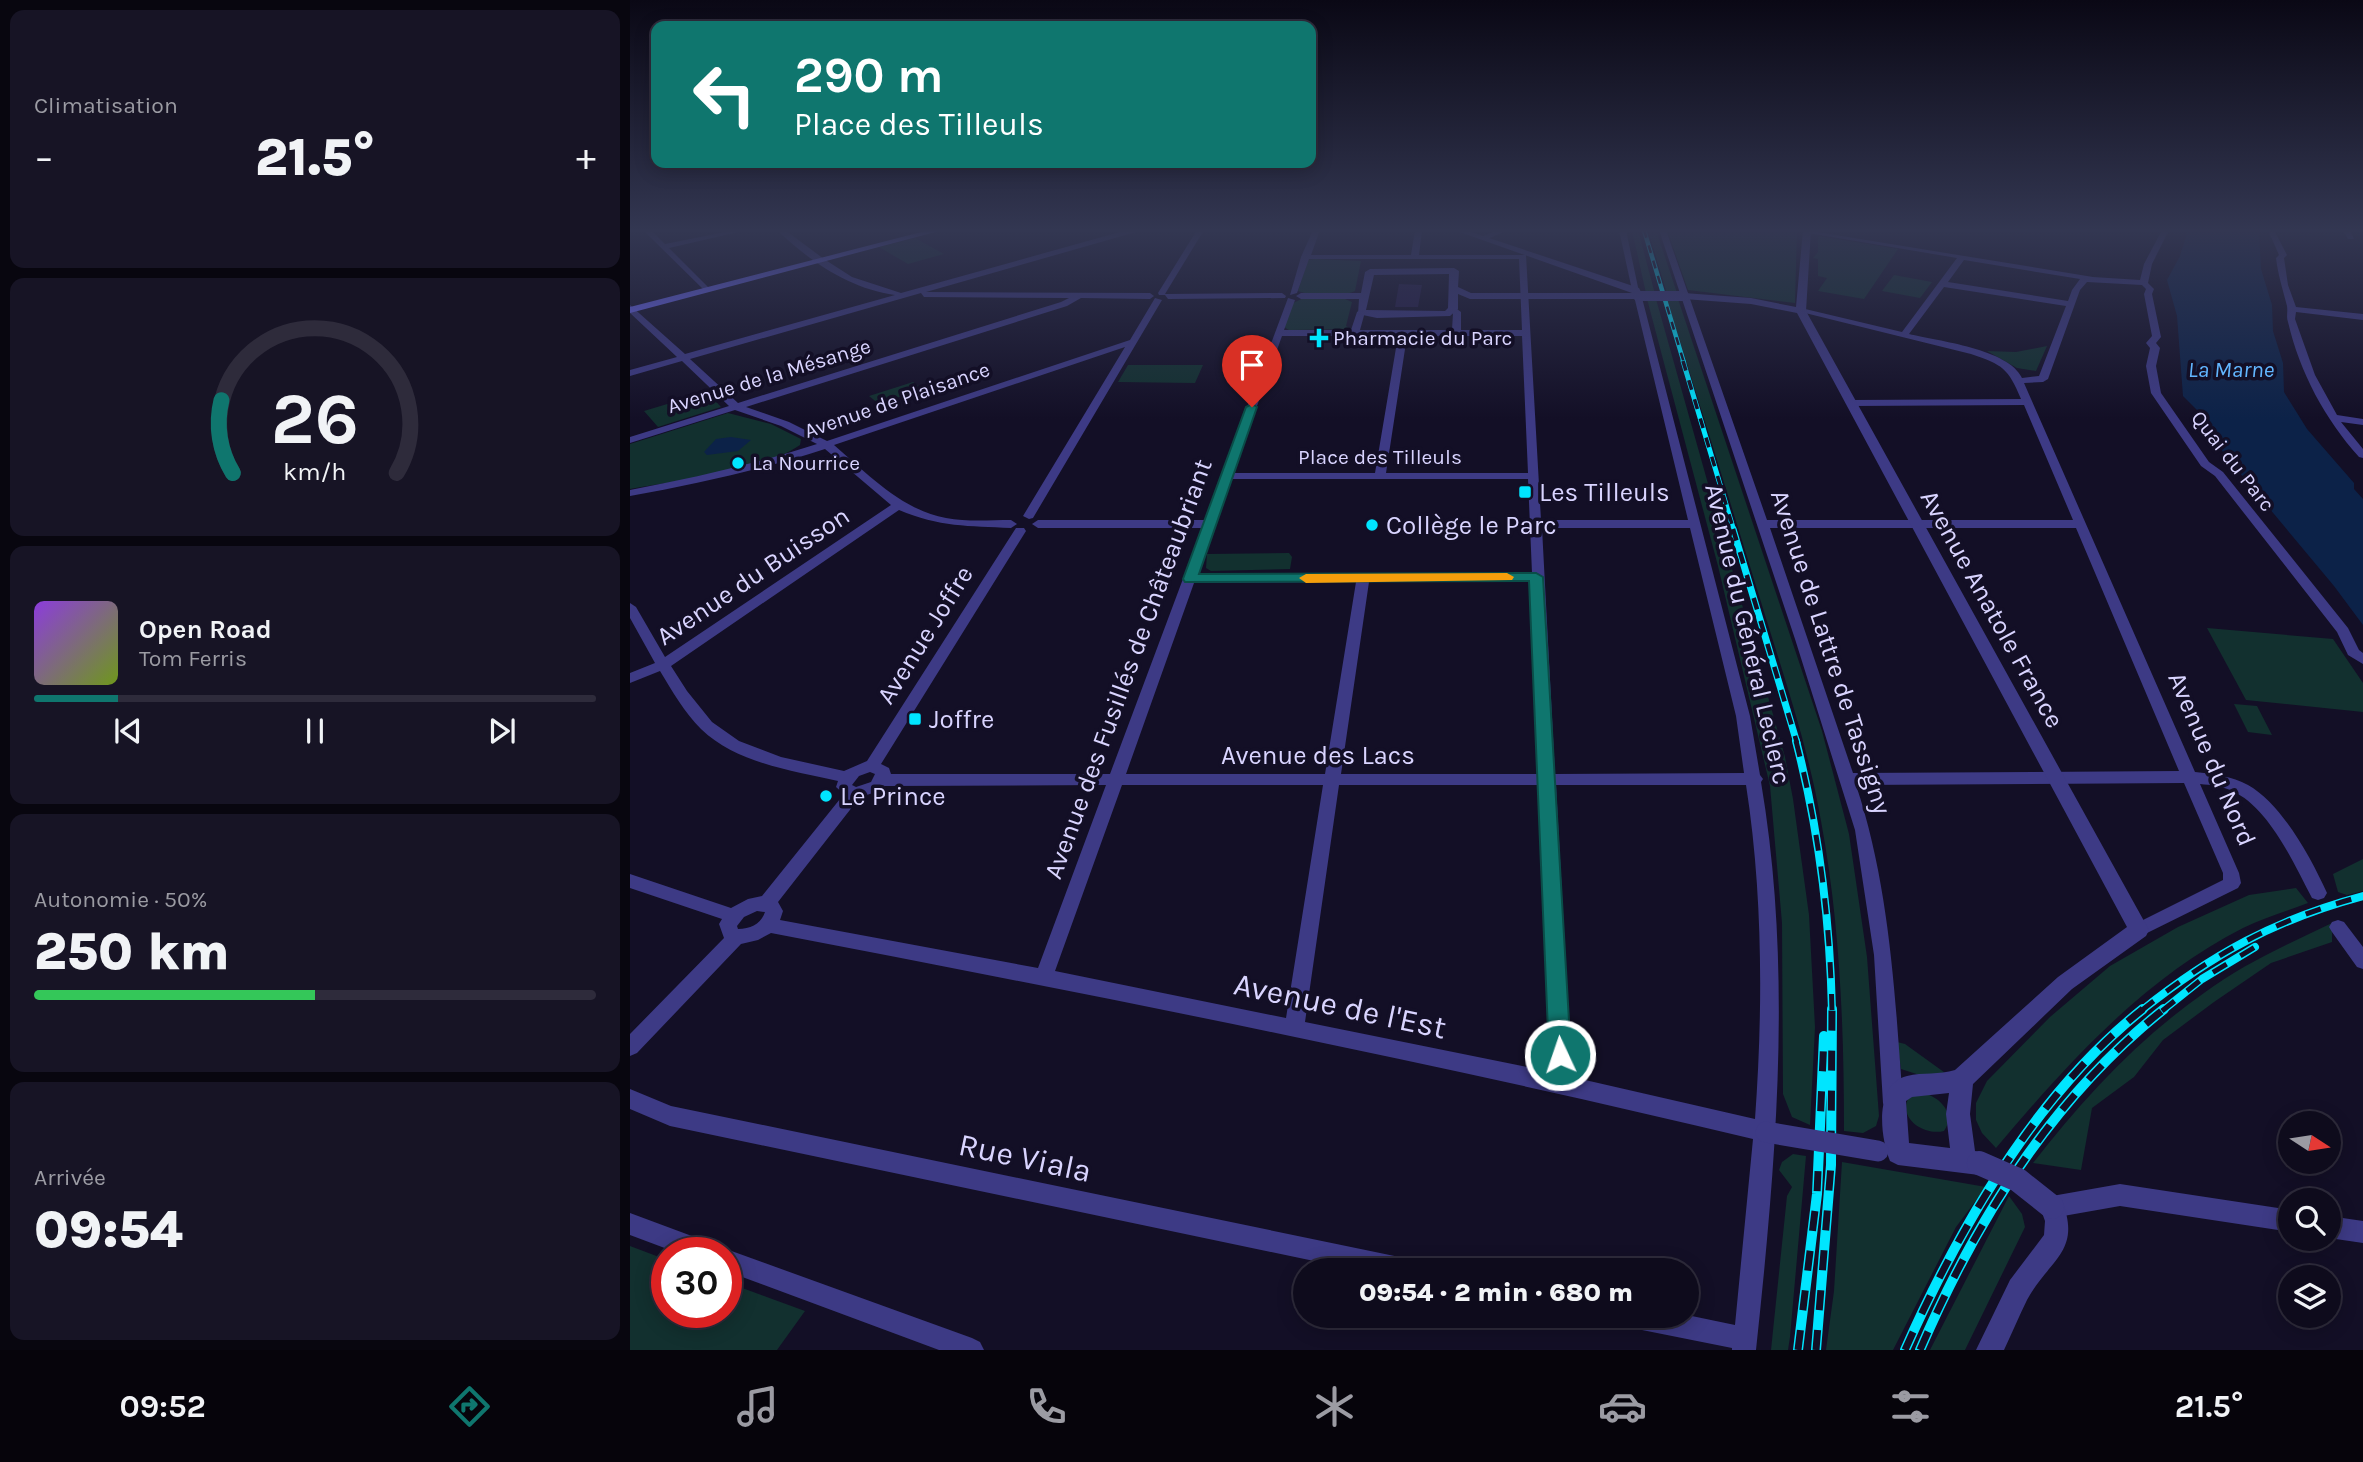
<!DOCTYPE html>
<html lang="fr">
<head>
<meta charset="utf-8">
<style>
  :root { --surface:#0e0b1c; --page:#171425; --text:#f1f3f6; --muted:#9b9ba3; --line:#2e2b3b; --accent:#0f766e }
  body { margin:0; font-family:Karla,sans-serif; background:var(--page); color:var(--text); height:100vh; display:flex; flex-direction:column; font-size:26px; white-space:nowrap }
  * { box-sizing:border-box; margin:0 }
  p { font-size:23px; color:var(--muted) }
  .icon { flex:none; width:38px; height:38px; fill:none; stroke:currentColor; stroke-width:2; stroke-linecap:round; stroke-linejoin:round }
  .map { position:relative; flex:1; overflow:hidden }
  .panel { display:flex; flex-direction:column; gap:10px; padding:10px; background:#08060f; width:630px }
  .panel>* { flex:none }
  .top-card { position:absolute; left:21px; top:21px; width:665px; height:147px; border-radius:14px; box-shadow:0 4px 18px #0003,0 0 0 2px var(--line); background:#0f766e; color:#fff; overflow:hidden }
  .needle { width:46px; rotate:102deg }
  .controls { position:absolute; left:1648px; top:1111px; display:grid; gap:14px }
  .controls a { display:grid; place-items:center; width:63px; height:63px; border-radius:50%; background:var(--surface); box-shadow:0 4px 18px #0003,0 0 0 2px var(--line); font-size:35px }
  .speed { position:absolute; left:21px; top:1237px; display:flex; gap:14px; font-size:35px; font-weight:700; text-align:center }
  .speed>* { display:grid; place-content:center; width:91px; height:91px; border-radius:50%; background:var(--surface); box-shadow:0 4px 18px #0003,0 0 0 2px var(--line); line-height:1 }
  .speed .limit { border:10px solid #d22; background:#fff; color:#111 }
  .pin { position:absolute; display:grid; place-items:center; width:60px; height:60px; color:#fff; margin:-72px -30px; border-radius:50% 50% 50% 0; rotate:-45deg; box-shadow:0 0 7px #0007 }
  .pin .icon { rotate:45deg }
  .me { position:absolute; width:77px; margin:-38px; rotate:357deg; stroke-linejoin:round; filter:drop-shadow(0 0 5px #0008) }
  .turn { display:flex; align-items:center; gap:24px; height:147px; padding:0 28px; font-size:32px }
  .turn .icon { width:91px; height:91px; stroke-width:2.5 }
  .turn b { display:block; font-size:49px; line-height:60px }
  .big { font-size:52px; font-weight:800; line-height:1.1 }
  .panel .card { flex:1; display:flex; flex-direction:column; justify-content:center; gap:10px; min-width:0; padding:0 24px; border-radius:14px; background:var(--page) }
  .panel .dial { align-items:center; gap:0 }
  .dial svg { height:182px; overflow:visible; fill:none; stroke:var(--line); stroke-width:7; stroke-linecap:round; text-anchor:middle }
  .dial text { fill:var(--text); stroke:none }
  .song { display:flex; align-items:center; gap:21px }
  .cover { width:84px; height:84px; border-radius:10px; background:linear-gradient(135deg,hsl(270 70% 55%),hsl(80 70% 35%)) }
  .played { height:7px; border-radius:4px; background:linear-gradient(90deg,var(--accent) 15%,var(--line) 15%) }
  .keys { display:flex; justify-content:space-around; direction:ltr }
  .heat { display:flex; justify-content:space-between; align-items:center; font-size:38px; direction:ltr }
  .charge { height:10px; border-radius:5px; background:linear-gradient(90deg,#34c759 50%,var(--line) 0) }
  .trip { position:absolute; left:663px; top:1258px; width:406px; height:70px; border-radius:35px; background:var(--surface); box-shadow:0 4px 18px #0003,0 0 0 2px var(--line); font-weight:800; line-height:70px; text-align:center }
  .tab-bar { display:flex; height:112px; justify-content:space-around; align-items:center; background:#06040b; color:var(--muted) }
  .tab-bar .icon { width:49px; height:49px }
  .tab-bar .selected { color:var(--accent) }
  .tab-bar b { font-size:32px; color:var(--text) }
  main { display:flex; flex:1; min-height:0 }
  .map>svg:first-child { display:block }
  .green { fill:#12302f }
  .water { fill:#0c2248 }
  .building { fill:#241b47 }
  .lines { fill:none; stroke-linecap:round; stroke-linejoin:round }
  .minor { fill:#3d3a85; fill-rule:evenodd }
  .tertiary { fill:#3d3a85; fill-rule:evenodd }
  .secondary { fill:#6f6bff; fill-rule:evenodd }
  .rail-far4-casing { stroke:#00e5ff; stroke-width:4.5 }
  .rail-far3-casing { stroke:#00e5ff; stroke-width:5 }
  .rail-far2-casing { stroke:#00e5ff; stroke-width:7 }
  .rail-far1-casing { stroke:#00e5ff; stroke-width:8 }
  .rail-casing { stroke:#00e5ff; stroke-width:10 }
  .rail-far4 { stroke:#130f26; stroke-width:2.5; stroke-dasharray:8; stroke-linecap:butt }
  .rail-far3 { stroke:#130f26; stroke-width:3.5; stroke-dasharray:10; stroke-linecap:butt }
  .rail-far2 { stroke:#130f26; stroke-width:4.5; stroke-dasharray:12; stroke-linecap:butt }
  .rail-far1 { stroke:#130f26; stroke-width:5; stroke-dasharray:16; stroke-linecap:butt }
  .rail { stroke:#130f26; stroke-width:7; stroke-dasharray:20; stroke-linecap:butt }
  .minor-bridge { stroke:#3d3a85; stroke-width:21 }
  .tertiary-bridge-far1 { stroke:#3d3a85; stroke-width:10 }
  .tertiary-bridge { stroke:#3d3a85; stroke-width:24 }
  .route { fill:#0f766e; stroke:#0a4d48; stroke-width:2 }
  .slow { fill:#f59e0b }
  .poi-dot { fill:#00e5ff; stroke:#130f26; stroke-width:2.5 }
  .labels { text-anchor:middle; dominant-baseline:central; stroke-width:7; stroke-linejoin:round; paint-order:stroke }
  .far-poi-label { font-size:21px; fill:#d9d4ff; stroke:#130f26; text-anchor:start }
  .far-street-label { font-size:21px; fill:#d9d4ff; stroke:#130f26 }
  .far-water-label { font-size:23px; font-style:italic; fill:#62b6ff; stroke:#130f26 }
  .poi-label { font-size:26px; fill:#d9d4ff; stroke:#130f26; text-anchor:start }
  .street-label { font-size:26px; fill:#d9d4ff; stroke:#130f26 }
  .near-street-label { font-size:32px; fill:#d9d4ff; stroke:#130f26 }
</style>
</head>
<body>
<main>
<section class="panel">
<div class="card"><p>Climatisation</p>
<div class="heat"><a>−</a><b class="big">21.5°</b><a>+</a></div>
</div>
<div class="card dial"><svg viewBox="0 0 100 80">
<path d="M14 69A42 42 0 1 1 86 69"/>
<path d="M14 69A42 42 0 0 1 9 37" stroke="#0f766e"/>
<text x="50" y="56" font-size="32" font-weight="700">26</text>
<text x="50" y="72" font-size="11">km/h</text>
</svg></div>
<div class="card">
<div class="song"><i class="cover"></i><div><b>Open Road</b><p>Tom Ferris</p></div></div>
<div class="played"></div>
<div class="keys"><svg class="icon" aria-label="previous" viewBox="0 0 24 24"><path d="M18 5L8 12l10 7zM5 5v14"/></svg><svg class="icon" aria-label="pause" viewBox="0 0 24 24"><path d="M8 5v14M16 5v14"/></svg><svg class="icon" aria-label="next" viewBox="0 0 24 24"><path d="M6 5l10 7-10 7zM19 5v14"/></svg></div>
</div>
<div class="card"><p>Autonomie · 50%</p><b class="big">250 km</b><div class="charge"></div></div>
<div class="card"><p>Arrivée</p><b class="big">09:54</b></div>
</section>
<div class="map">
<svg width="1733" height="1350" viewBox="0 0 1733 1350">
  <rect width="100%" height="100%" fill="#130f26"/>
  <!-- green -->
  <path class="green" d="M1002,230H1008L1025,294L1016,293Z
    M1018,230H1026L1047,293L1037,294Z
    M1037,230H1167L1165,303L1058,290Z
    M1188,236L1268,249L1234,299L1188,291L1197,278L1188,276V259L1183,258L1188,252Z
    M285,238L314,254L278,264L249,247Z
    M685,259L731,261L725,291C709,298 684,297 668,291L678,260Z
    M1264,275L1302,282L1290,298L1252,291Z
    M674,298L715,299L722,302L716,326L722,329L659,330L654,327L663,303Z
    M1017,299H1026L1155,757L1163,799L1179,915L1185,1027L1180,1125L1162,1117L1153,1094L1152,923L1140,786L1088,566Z
    M1037,299H1048L1192,731L1219,834L1237,957L1249,1116L1246,1126L1233,1133L1214,1131C1214,1027 1210,923 1191,821C1178,746 1153,674 1131,602C1100,501 1068,400 1037,299Z
    M1417,346L1406,371L1387,368L1357,351L1386,352Z
    M498,365H573L565,383L488,382Z
    M283,382L293,389L249,404L239,396Z
    M77,392L91,407L28,427L14,411Z
    M98,413L141,424L171,439L170,445C131,472 48,480 0,489V444Z
    M659,553L662,557L660,569L581,571L576,568L577,554Z
    M1577,628L1703,639L1733,683V712L1616,700Z
    M1604,704L1627,706L1642,735L1618,732Z
    M1733,859V891L1717,895L1708,892L1703,874Z
    M1666,888L1678,903C1657,911 1634,918 1613,928C1513,979 1438,1063 1366,1148L1352,1133L1346,1120V1103L1357,1081L1420,1017L1480,966L1548,927L1619,895Z
    M1702,923V942L1641,963L1584,1002L1533,1040L1504,1077L1462,1108L1451,1170L1403,1163C1453,1099 1507,1040 1574,993C1613,964 1658,944 1702,923Z
    M1267,1042L1275,1044L1318,1075L1305,1080L1271,1069Z
    M1294,1093C1311,1098 1326,1114 1314,1131C1294,1136 1267,1118 1279,1097Z
    M1163,1154L1176,1156L1160,1337L1158,1350H1141L1157,1196L1162,1187L1149,1170L1152,1162Z
    M1212,1162L1356,1187L1326,1227L1263,1350H1196L1204,1291Z
    M1379,1196L1392,1214L1395,1227L1335,1350H1300Z
    M0,1246L37,1260V1312H96V1282L175,1311L147,1350H0Z"/>
  <!-- water -->
  <path class="water" d="M1558,230L1629,231L1631,269L1642,305L1643,331L1653,363L1654,392L1677,429L1724,483V489L1733,499V625L1704,586L1594,454L1573,416L1553,396L1547,316L1537,280L1550,256Z
    M101,437L121,440L108,451L77,455L74,452L86,439Z"/>
  <!-- building -->
  <path class="building" d="M769,284L792,285L788,307H765Z"/>
  <g class="lines">
    <!-- minor -->
    <path class="minor" d="M13,230H21L35,244L105,230H117L39,248L79,288V292H76Z
      M147,230H155L194,259L222,277L271,293L497,230H506V232L296,292L520,293L524,296L520,299L451,298L437,306L116,407L159,422L197,441L500,340L525,298L532,300L403,518L399,519L393,516L495,347L204,445C238,474 270,509 316,518C337,522 360,520 381,520L387,524L381,528C339,526 309,527 269,510L41,666L57,691L82,722L109,741L151,757L214,771L237,761L384,531L386,528H394L396,531L251,764L259,768L261,774H480L572,528H408L402,524L408,520H575L658,298L665,300L654,330H721L727,312L731,309L735,312L730,330H822L823,313L819,309L823,306L831,312V330H892L889,259H679L667,293L660,295L671,257L683,230H690L681,255H781L785,230H792L789,255H896L911,520H1058L1004,296L1011,294L1120,716L1130,775L1133,779L1131,782C1163,970 1146,1163 1126,1350H1102V1348L1002,1328L994,1324L990,1316L1057,1315L1105,1325L1123,1139C798,1061 470,996 141,933L128,940L111,944L7,1053L0,1056V1034L94,938L89,924L92,919L0,888V874L101,908L118,899L132,896L214,794L206,787L208,781C163,771 106,763 71,729C55,713 42,691 30,671L0,683V673L25,663L0,618V603L6,607L35,657L261,505L195,449C131,470 66,484 0,496V490C63,478 126,464 187,444L151,426L105,410L0,443V437L99,406L52,361L0,376V370L47,357L0,313V305L55,354L265,295C220,289 179,261 147,230ZM291,293L294,297L439,298L431,302L108,403L60,359ZM652,336H768L745,473H603ZM777,336H892L898,473H756ZM601,479H898L902,573L567,575ZM912,528H1060L1106,716L1114,773L925,774ZM902,581L910,774H711L739,582ZM726,582L695,774H496L564,583ZM240,772L245,774L241,782L226,787L222,785L229,776ZM476,785L408,968L150,920L153,911L148,902L230,797L253,790L255,786ZM492,785H693L656,1018L425,971ZM709,785H910L922,1072L675,1022ZM926,785H1116C1133,894 1133,1009 1125,1119L942,1077ZM127,911L135,912C131,924 121,929 108,929L107,926L114,917Z
      M567,230H574L535,294L652,293L656,296L655,298L538,299L535,295H529L528,293Z
      M868,230H878L855,240L848,238Z
      M989,230H996L1009,292L1002,290Z
      M1029,230H1036L1137,520H1443L1394,405L1221,406L1216,403L1221,400L1391,399C1378,368 1373,365 1341,354L1167,311L1171,308L1272,332L1327,258L1178,233H1175V230L1463,277L1510,280L1514,264L1532,230H1539L1522,264L1518,283L1524,289L1522,294L1531,337L1526,343L1530,348L1526,366L1531,393L1579,462L1593,472L1718,628L1729,650L1733,653V664L1718,655L1707,632L1585,476L1571,466L1521,393L1516,366L1520,348L1516,343L1522,336L1514,294L1516,289L1512,285L1457,282L1450,290L1418,379L1413,382L1394,383L1565,772C1583,774 1602,776 1618,785C1652,804 1681,858 1697,893L1694,898L1688,900L1682,898C1664,864 1639,807 1602,791C1592,786 1581,785 1570,784L1609,873L1611,883L1608,888L1509,937L1503,935L1500,930L1503,925L1593,880V873L1554,783L1226,785C1260,887 1265,996 1273,1103L1270,1110L1263,1113L1256,1110L1253,1103L1244,955L1225,830L1165,639ZM1334,260L1450,279L1442,290L1438,301L1318,282ZM1314,287L1436,306L1409,376L1392,378C1379,349 1308,341 1279,334ZM1140,528H1446L1549,771L1223,773Z
      M1638,230H1644L1657,255L1654,258L1658,285L1666,307L1733,314V320L1666,312L1665,319L1685,375L1707,415L1733,419V425L1711,422L1733,449V458L1729,457C1695,419 1670,373 1658,322C1656,317 1658,312 1657,306C1653,290 1648,275 1646,258L1649,255Z
      M1713,230H1720L1724,239H1718Z
      M1708,920L1714,922L1733,947V969L1727,967L1702,932L1699,927L1702,922Z
      M0,1089L41,1106L779,1259L787,1262L790,1270H727L40,1126L0,1109Z
      M1490,1184L1661,1210V1232L1490,1206L1422,1218L1414,1215L1411,1207L1414,1199L1422,1196Z
      M0,1213L86,1245L89,1252L96,1249L342,1338L350,1342L354,1350H309L96,1271V1253H48L0,1235Z
      M1699,1216L1733,1221V1243L1699,1238Z"/>
    <!-- tertiary -->
    <path class="tertiary" d="M824,230H835L1009,288L1013,296L1008,299H840L828,294V309L820,316L747,318L728,314L729,299H671L666,296L671,293H731L735,272L740,269L824,268L829,271L828,287L841,293H1002ZM819,274L818,308L815,311L736,310L744,275Z
      M1173,230H1181L1176,311L1519,930L1516,936L1442,989L1343,1084L1340,1114L1345,1151L1357,1155L1361,1163L1357,1171L1349,1175L1268,1165L1260,1161C1250,1137 1244,1084 1277,1076C1293,1072 1309,1075 1325,1070L1428,977L1497,927L1167,313L1121,304L1054,299L1049,296L1054,293L1121,298L1166,307ZM1319,1093L1316,1114L1320,1148L1279,1143L1276,1101L1282,1097Z
      M1422,1195L1431,1198C1453,1252 1420,1258 1397,1300C1389,1316 1382,1333 1374,1350H1346L1380,1280L1414,1235L1415,1221L1410,1207L1413,1198Z"/>
    <!-- secondary -->
    <path class="secondary" d="M299,230H313L0,313V307Z"/>
    <defs>
      <path id="rail-far4" d="M1014,230L1054,363"/>
      <path id="rail-far3" d="M1053,361L1104,531"/>
      <path id="rail-far2" d="M1103,529L1167,743"/>
      <path id="rail-far1" d="M1166,741C1189,830 1200,920 1202,1011
        M1511,1011C1581,955 1646,919 1733,896
        M1532,1011L1572,979L1625,947"/>
      <path id="rail" d="M1168,1350L1187,1194L1194,1036
        M1186,1350L1201,1165L1202,1009
        M1275,1350C1329,1228 1407,1093 1513,1009
        M1290,1350C1345,1222 1423,1097 1534,1009"/>
    </defs>
    <!-- rail-far4 casing -->
    <use href="#rail-far4" class="rail-far4-casing"/>
    <!-- rail-far3 casing -->
    <use href="#rail-far3" class="rail-far3-casing"/>
    <!-- rail-far2 casing -->
    <use href="#rail-far2" class="rail-far2-casing"/>
    <!-- rail-far1 casing -->
    <use href="#rail-far1" class="rail-far1-casing"/>
    <!-- rail casing -->
    <use href="#rail" class="rail-casing"/>
    <!-- rail-far4 -->
    <use href="#rail-far4" class="rail-far4"/>
    <!-- rail-far3 -->
    <use href="#rail-far3" class="rail-far3"/>
    <!-- rail-far2 -->
    <use href="#rail-far2" class="rail-far2"/>
    <!-- rail-far1 -->
    <use href="#rail-far1" class="rail-far1"/>
    <!-- rail -->
    <use href="#rail" class="rail"/>
    <!-- minor-bridge -->
    <path class="minor-bridge" d="M1136,1132L1248,1151"/>
    <!-- tertiary-bridge-far1 -->
    <path class="tertiary-bridge-far1" d="M1008,296H1054"/>
    <!-- tertiary-bridge -->
    <path class="tertiary-bridge" d="M1349,1163L1388,1180L1422,1207"/>
  </g>
  <!-- sky -->
  <linearGradient id="sky" x2="0" y2="1"><stop stop-color="#0a0815"/><stop offset="0.55" stop-color="#333752"/><stop offset="1" stop-color="#333752" stop-opacity="0"/></linearGradient>
  <rect width="1733" height="419" fill="url(#sky)"/>
  <!-- route -->
  <path class="route" d="M622,404L627,407L569,574L906,573L913,577L941,1055L938,1063L930,1066L922,1063L919,1055L899,581L555,582L553,579L616,407Z"/>
  <!-- slow -->
  <path class="slow" d="M877,573L884,577L882,580L676,583L669,578L676,574Z"/>
  <!-- markers -->
  <g class="poi-dot">
    <path d="M685.5 327.5h7v7h7v7h-7v7h-7v-7h-7v-7h7z"/>
    <circle cx="108" cy="463" r="7"/>
    <rect x="888" y="485" width="14" height="14" rx="3.5"/>
    <circle cx="742" cy="525" r="7"/>
    <rect x="278" y="712" width="14" height="14" rx="3.5"/>
    <circle cx="196" cy="796" r="7"/>
  </g>
  <g class="labels">
    <!-- far-poi labels -->
    <g class="far-poi-label">
      <text x="703" y="338">Pharmacie du Parc</text>
      <text x="122" y="463">La Nourrice</text>
    </g>
    <!-- far-street labels -->
    <g class="far-street-label">
      <text transform="translate(139 376) rotate(-17)">Avenue de la Mésange</text>
      <text transform="translate(267 400) rotate(-19)">Avenue de Plaisance</text>
      <text x="750" y="457">Place des Tilleuls</text>
      <text transform="translate(1603 461) rotate(52)">Quai du Parc</text>
    </g>
    <!-- far-water labels -->
    <g class="far-water-label">
      <text x="1601" y="369">La Marne</text>
    </g>
    <!-- poi labels -->
    <g class="poi-label">
      <text x="909" y="492">Les Tilleuls</text>
      <text x="756" y="525">Collège le Parc</text>
      <text x="299" y="719">Joffre</text>
      <text x="210" y="796">Le Prince</text>
    </g>
    <!-- street labels -->
    <g class="street-label">
      <text transform="translate(123 576) rotate(-34)">Avenue du Buisson</text>
      <text transform="translate(1362 609) rotate(61)">Avenue Anatole France</text>
      <text transform="translate(1118 634) rotate(77)">Avenue du Général Leclerc</text>
      <text transform="translate(295 635) rotate(-58)">Avenue Joffre</text>
      <text transform="translate(1201 652) rotate(72)">Avenue de Lattre de Tassigny</text>
      <text transform="translate(498 669) rotate(-70)">Avenue des Fusillés de Châteaubriant</text>
      <text x="688" y="755">Avenue des Lacs</text>
      <text transform="translate(1582 759) rotate(67)">Avenue du Nord</text>
    </g>
    <!-- near-street labels -->
    <g class="near-street-label">
      <text transform="translate(710 1006) rotate(12)">Avenue de l'Est</text>
      <text transform="translate(395 1158) rotate(12)">Rue Viala</text>
    </g>
  </g>
</svg>
<div class="controls">
<a><svg class="needle" viewBox="-14 -14 28 28"><path d="M0-13l5 13h-10z" fill="#e53935"/><path d="M0 13l5-13h-10z" fill="#9b9ba3"/></svg></a>
<a><svg class="icon" aria-label="search" viewBox="0 0 24 24"><circle cx="10" cy="10" r="6"/><path d="M15 15l6 6"/></svg></a>
<a><svg class="icon" aria-label="layers" viewBox="0 0 24 24"><path d="M12 4l9 5-9 5-9-5zM3 14l9 5 9-5"/></svg></a>
</div>
<div class="speed"><div class="limit">30</div></div>
<div class="pin" style="left:622px;top:407px;background:#d93025"><svg class="icon" aria-label="arrive" viewBox="0 0 24 24"><path d="M6 21V4h12l-3 4 3 4H6"/></svg></div>
<svg class="me" style="left:930px;top:1055px" viewBox="-20 -20 40 40"><circle r="17" fill="#0f766e" stroke="#fff" stroke-width="3"/><path d="M0-11L8 9 0 5-8 9z" fill="#fff"/></svg>
<div class="trip">09:54 · 2 min · 680 m</div>
<div class="top-card">
<div class="turn"><svg class="icon" aria-label="left" viewBox="0 0 24 24"><path d="M17 20v-9H6M10 6l-5 5 5 5"/></svg><div><b>290 m</b>Place des Tilleuls</div></div>
</div>
</div>
</main>
<nav class="tab-bar">
<b>09:52</b>
<svg class="icon selected" aria-label="directions" viewBox="0 0 24 24"><path d="M12 3l9 9-9 9-9-9zM9 14v-3h6M13 9l2 2-2 2"/></svg>
<svg class="icon" aria-label="music" viewBox="0 0 24 24"><path d="M9 18V5l10-2v13"/><circle cx="6" cy="18" r="3"/><circle cx="16" cy="16" r="3"/></svg>
<svg class="icon" aria-label="phone" viewBox="0 0 24 24"><path d="M5 4h4l2 5-3 2q2 4 5 5l2-3 5 2v4C11 20 4 13 5 4z"/></svg>
<svg class="icon" aria-label="climate" viewBox="0 0 24 24"><path d="M12 3v18M4 7l16 10M4 17L20 7"/></svg>
<svg class="icon" aria-label="car" viewBox="0 0 24 24"><path d="M5 17H2v-5l4-1 3-4h7l3 4 3 1v5h-3M9 17h6M6 11h13"/><circle cx="7" cy="17" r="2"/><circle cx="17" cy="17" r="2"/></svg>
<svg class="icon" aria-label="filters" viewBox="0 0 24 24"><path d="M4 7h16M4 17h16"/><circle cx="9" cy="7" r="2"/><circle cx="15" cy="17" r="2"/></svg>
<b>21.5°</b>
</nav>
</body>
</html>
